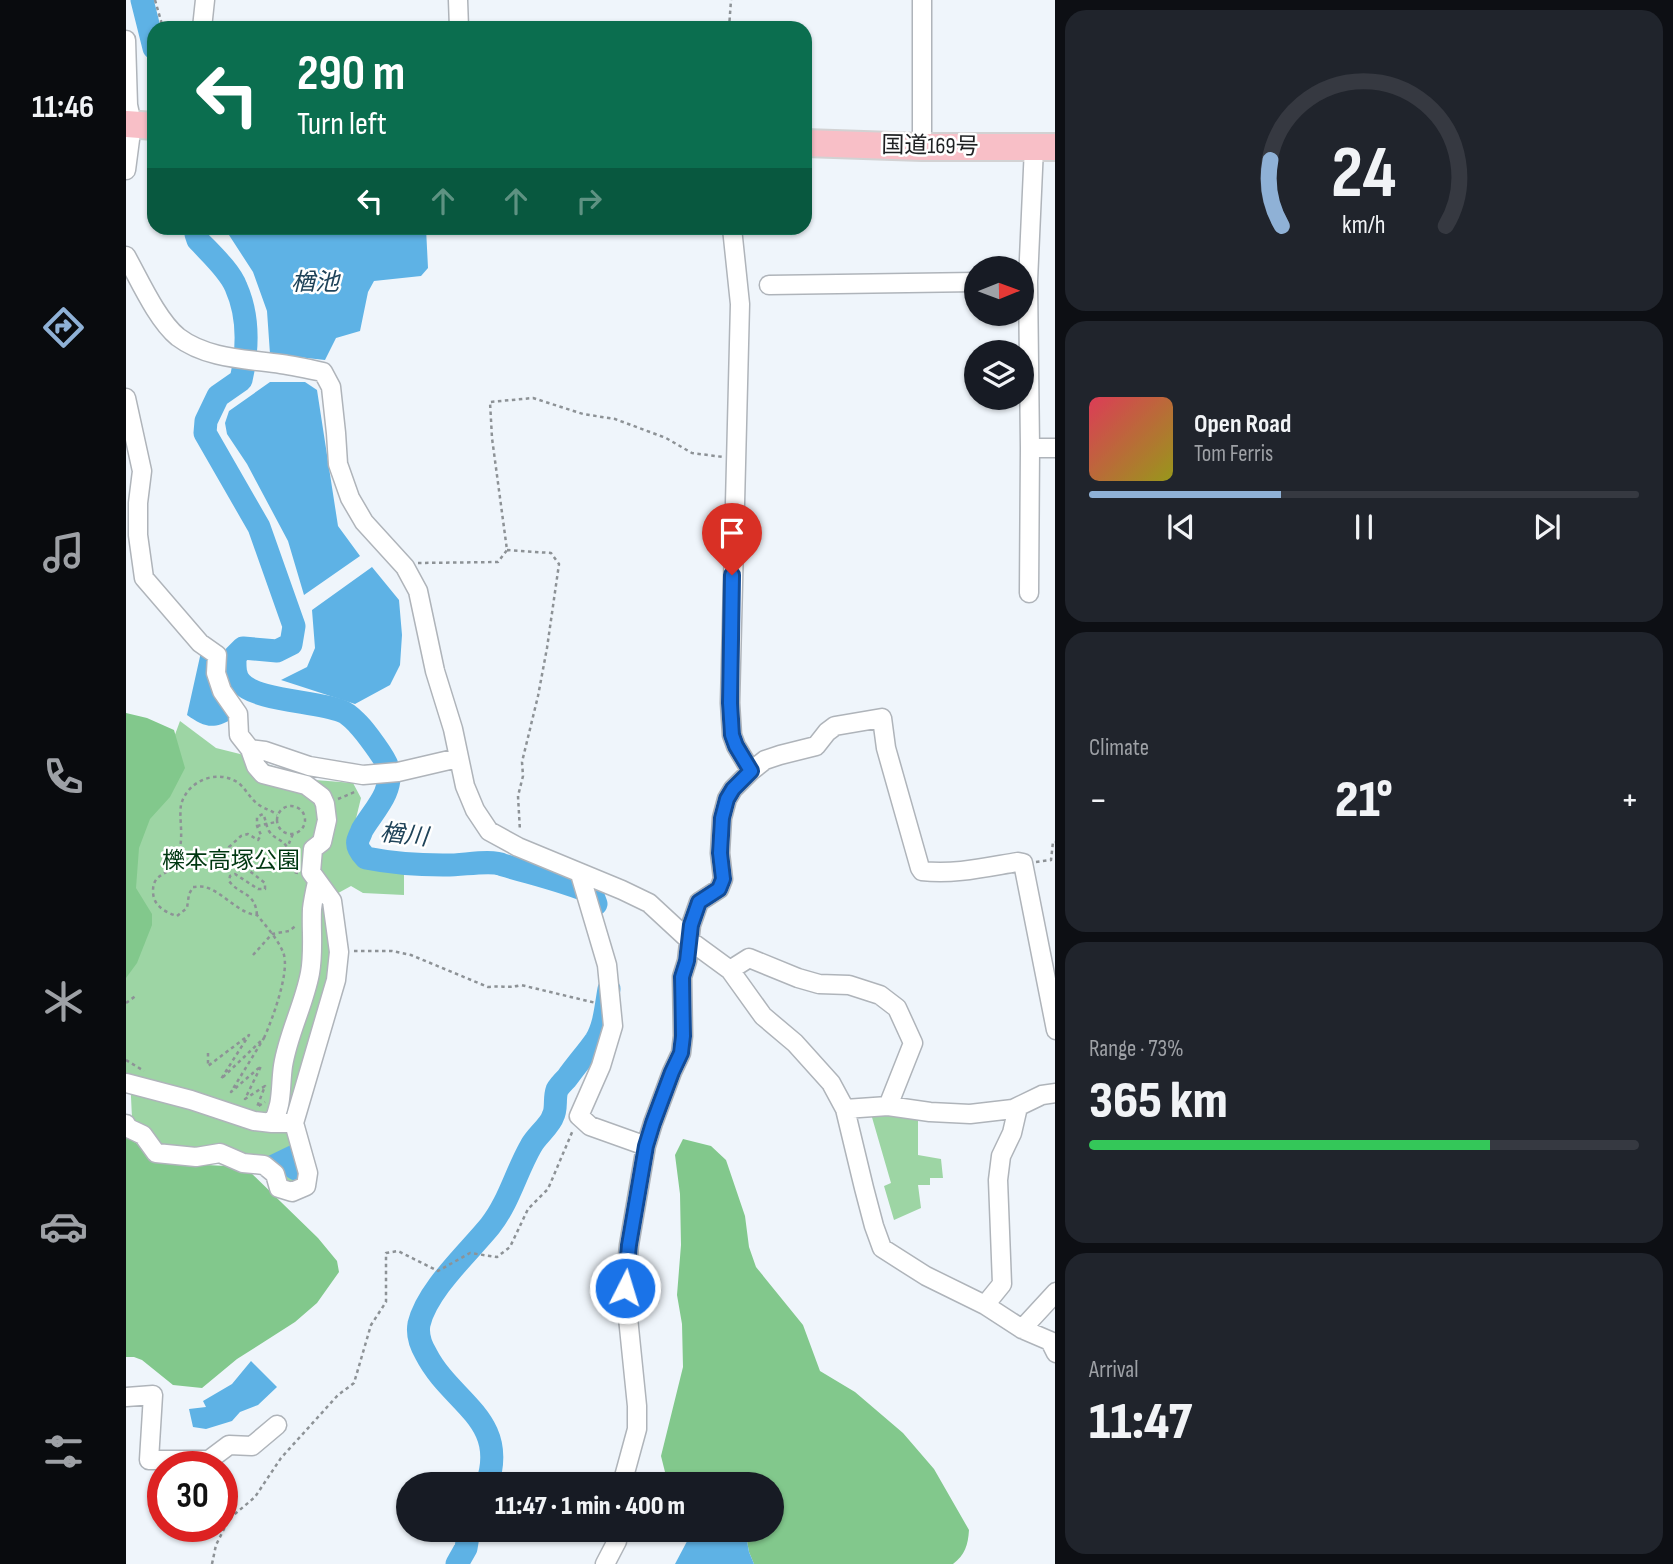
<!DOCTYPE html>
<html lang="en">
<head>
<meta charset="utf-8">
<style>
  :root { --surface:#171b24; --page:#20242c; --text:#f1f3f6; --muted:#9ea1a6; --line:#363941; --accent:#8fb1d6 }
  body { margin:0; font-family:"Sofia Sans Condensed","Noto Sans JP",sans-serif; background:var(--page); color:var(--text); height:100vh; display:flex; flex-direction:column; font-size:26px; white-space:nowrap }
  * { box-sizing:border-box; margin:0 }
  p { font-size:23px; color:var(--muted) }
  .icon { flex:none; width:38px; height:38px; fill:none; stroke:currentColor; stroke-width:2; stroke-linecap:round; stroke-linejoin:round }
  .map { position:relative; flex:1; overflow:hidden }
  .details { display:flex; flex-direction:column; gap:10px; padding:10px; background:#0d0f14; width:618px }
  .details>* { flex:none }
  .top-card { position:absolute; left:21px; top:21px; width:665px; height:214px; border-radius:21px; box-shadow:0 2px 5px #0004; background:#0b6e4f; color:#fff; overflow:hidden }
  .needle { width:46px; rotate:89deg }
  .fabs { position:absolute; left:838px; top:256px; display:grid; gap:14px }
  .fabs a { display:grid; place-items:center; width:70px; height:70px; border-radius:50%; background:var(--surface); box-shadow:0 2px 5px #0004; font-size:35px }
  .speed { position:absolute; left:21px; top:1451px; display:flex; gap:14px; font-size:35px; font-weight:700; text-align:center }
  .speed>* { display:grid; place-content:center; width:91px; height:91px; border-radius:50%; background:var(--surface); box-shadow:0 2px 5px #0004; line-height:1 }
  .speed .limit { border:10px solid #d22; background:#fff; color:#111 }
  .pin { position:absolute; display:grid; place-items:center; width:60px; height:60px; color:#fff; margin:-72px -30px; border-radius:50% 50% 50% 0; rotate:-45deg; box-shadow:0 0 7px #0007 }
  .pin .icon { rotate:45deg }
  .me { position:absolute; width:77px; margin:-38px; rotate:5deg; stroke-linejoin:round; filter:drop-shadow(0 0 5px #0008) }
  .turn { display:flex; align-items:center; gap:24px; height:147px; padding:0 35px; font-size:32px }
  .turn .icon { width:91px; height:91px; stroke-width:2.5 }
  .turn b { display:block; font-size:49px; line-height:60px }
  .lanes { display:flex; align-items:center; height:66px; padding:0 35px; background:#0003; justify-content:center; gap:35px; direction:ltr }
  .lanes .off { opacity:.35 }
  .big { font-size:52px; font-weight:800; line-height:1.1 }
  .details .card { flex:1; display:flex; flex-direction:column; justify-content:center; gap:10px; min-width:0; padding:0 24px; border-radius:21px; background:var(--page) }
  .details .dial { align-items:center; gap:0 }
  .dial svg { height:182px; overflow:visible; fill:none; stroke:var(--line); stroke-width:7; stroke-linecap:round; text-anchor:middle }
  .dial text { fill:var(--text); stroke:none }
  .song { display:flex; align-items:center; gap:21px }
  .cover { width:84px; height:84px; border-radius:10px; background:linear-gradient(135deg,hsl(350 70% 55%),hsl(60 70% 35%)) }
  .played { height:7px; border-radius:4px; background:linear-gradient(90deg,var(--accent) 35%,var(--line) 35%) }
  .keys { display:flex; justify-content:space-around; direction:ltr }
  .heat { display:flex; justify-content:space-between; align-items:center; font-size:38px; direction:ltr }
  .charge { height:10px; border-radius:5px; background:linear-gradient(90deg,#34c759 73%,var(--line) 0) }
  .trip { position:absolute; left:270px; top:1472px; width:388px; height:70px; border-radius:35px; background:var(--surface); box-shadow:0 2px 5px #0004; font-weight:800; line-height:70px; text-align:center }
  main { display:flex; flex:1; min-height:0 }
  .dock { display:flex; flex-direction:column; width:126px; justify-content:space-around; align-items:center; background:#090b0e; color:var(--muted) }
  .dock .icon { width:49px; height:49px }
  .dock .selected { color:var(--accent) }
  .dock b { font-size:32px; color:var(--text) }
  .map>svg:first-child { display:block }
  .green { fill:#9dd5a4 }
  .forest { fill:#82c88c }
  .water { fill:#5eb2e5 }
  .lines { fill:none; stroke-linecap:round; stroke-linejoin:round }
  .river { stroke:#5eb2e5; stroke-width:23 }
  .minor-casing { stroke:#afb4ba; stroke-width:21 }
  .highway-casing { stroke:#d2d2d3; stroke-width:30 }
  .path { stroke:#8d9296; stroke-width:2.5; stroke-dasharray:3.5 3.5; stroke-linecap:butt }
  .minor { stroke:#fff; stroke-width:18 }
  .highway { stroke:#f8bfc7; stroke-width:26 }
  .route-casing { stroke:#114b97; stroke-width:18 }
  .route { stroke:#1a73e8; stroke-width:12 }
  .labels { text-anchor:middle; dominant-baseline:central; stroke-width:5; stroke-linejoin:round; paint-order:stroke }
  .street-label { font-size:23px; fill:#1e2022; stroke:#fff }
  .park-label { font-size:23px; fill:#003711; stroke:#fff }
  .water-label { font-size:24px; font-style:italic; fill:#1f4359; stroke:#fff }
</style>
</head>
<body>
<main>
<nav class="dock">
<b>11:46</b>
<svg class="icon selected" aria-label="directions" viewBox="0 0 24 24"><path d="M12 3l9 9-9 9-9-9zM9 14v-3h6M13 9l2 2-2 2"/></svg>
<svg class="icon" aria-label="music" viewBox="0 0 24 24"><path d="M9 18V5l10-2v13"/><circle cx="6" cy="18" r="3"/><circle cx="16" cy="16" r="3"/></svg>
<svg class="icon" aria-label="phone" viewBox="0 0 24 24"><path d="M5 4h4l2 5-3 2q2 4 5 5l2-3 5 2v4C11 20 4 13 5 4z"/></svg>
<svg class="icon" aria-label="climate" viewBox="0 0 24 24"><path d="M12 3v18M4 7l16 10M4 17L20 7"/></svg>
<svg class="icon" aria-label="car" viewBox="0 0 24 24"><path d="M5 17H2v-5l4-1 3-4h7l3 4 3 1v5h-3M9 17h6M6 11h13"/><circle cx="7" cy="17" r="2"/><circle cx="17" cy="17" r="2"/></svg>
<svg class="icon" aria-label="filters" viewBox="0 0 24 24"><path d="M4 7h16M4 17h16"/><circle cx="9" cy="7" r="2"/><circle cx="15" cy="17" r="2"/></svg>
</nav>
<div class="map">
<svg width="930" height="1564" viewBox="0 0 930 1564">
  <rect width="100%" height="100%" fill="#eff5fb"/>
  <!-- green -->
  <path class="green" d="M54,721L90,748L122,756L141,764L189,780L227,783L235,798L224,843L241,869L278,870V895L237,893L225,886L205,897L210,953L170,1106L177,1181L164,1187L159,1178L144,1162L40,1151L6,1118L4,1076L0,1073V811L39,762Z
    M743,1107L792,1112V1155L815,1159L817,1178H804V1185H792L795,1208L768,1220L758,1186L765,1183Z"/>
  <!-- forest -->
  <path class="forest" d="M0,713L21,718L48,730L59,768L44,797L24,819L13,848L10,888L26,914V925L11,963L0,978Z
    M0,1137L43,1163L119,1167L192,1238L211,1261L213,1272L191,1303L169,1322L111,1359L76,1388L47,1385L16,1360L8,1357H0Z
    M557,1139L585,1146L600,1160L619,1216L623,1247L630,1267L677,1325L694,1371L729,1392L777,1433L808,1469L843,1530C842,1545 839,1555 827,1564H628L623,1552L619,1530H646V1484H551L540,1476L535,1456L557,1367L556,1324L551,1295L555,1245L554,1194L549,1155Z"/>
  <!-- water -->
  <path class="water" d="M102,228H300L302,268L295,276L248,281L242,292L234,331L210,338L199,360L144,354L141,311L127,272L103,235Z
    M144,382H179L191,390L212,526L234,556L178,595L162,541L121,464L101,434L99,423L103,411Z
    M246,567L273,600L276,635L274,665L264,685L229,704L155,680L181,667L189,648L186,610Z
    M75,652L83,659L106,719C87,730 78,727 61,715Z
    M167,1144L176,1181C158,1183 153,1163 138,1158Z
    M125,1361L151,1387L132,1405L114,1412L106,1421L80,1429L67,1427L63,1409L80,1407L77,1401L106,1384Z
    M567,1530H619L623,1552L628,1564H549Z"/>
  <g class="lines">
    <!-- river -->
    <path class="river" d="M16,0L28,48
      M70,228V234L72,240C84,253 104,271 110,287C123,316 122,349 115,380L92,396L80,421L79,433L133,527L168,626L165,644L151,651L117,648L109,656C109,666 108,674 114,682C129,701 191,701 215,711C222,713 227,719 232,724C238,730 261,760 262,768C268,792 247,811 236,830C236,831 232,839 232,840C230,847 235,853 240,858C265,863 292,865 317,865C334,866 365,859 377,865C407,874 438,881 466,893L470,904
      M361,1484C383,1419 325,1403 300,1354C294,1344 291,1335 293,1324C301,1290 342,1253 364,1226C383,1202 390,1172 405,1146C410,1136 424,1126 427,1116C431,1109 428,1098 431,1090C433,1086 438,1081 441,1078C450,1065 461,1053 470,1040C479,1025 480,1005 483,989
      M331,1564L340,1548L343,1530"/>
    <defs>
      <path id="minor" d="M332,0L333,28
        M796,0V147
        M76,28L79,0
        M0,40L2,105L6,124L0,170
        M606,228L614,304L604,703L606,735L610,746L625,771
        M0,256C13,279 31,320 52,337C81,359 121,359 155,364C169,366 183,369 197,372L205,387L210,433L212,464L224,498L238,522L279,567L292,591L309,671L327,729L339,786L349,810L363,831L392,847L496,890L523,903L563,940L604,970L637,1016L669,1043L705,1083L719,1109L738,1188L748,1226L756,1248L800,1276L859,1305L896,1329L924,1341L930,1353
        M643,285L850,282
        M0,398L16,471L12,503V535L18,578L74,643L91,655L90,673L96,691L112,714L113,735L124,749L139,751L183,766L237,775L272,772L332,758
        M904,448H930
        M903,593L904,448L902,281L908,147
        M454,874L481,965L487,1026L475,1066L453,1116L464,1126L520,1146L503,1245L499,1288L511,1406V1429L496,1484
        M604,970L623,958L672,978L693,984L723,985L754,995L771,1008L787,1043L762,1106
        M0,1083L65,1100L128,1121L146,1123
        M719,1109L762,1106L804,1112L844,1114L887,1109L916,1095L930,1093
        M168,1123H146C157,1105 154,1086 157,1066C162,1034 178,1005 184,973C188,951 185,931 186,909C187,900 189,891 191,882
        M0,1124V1127L17,1135L30,1153L70,1157L94,1153L117,1163L138,1165L149,1174L153,1188L166,1192L180,1186L182,1173L168,1123L210,980L213,952L206,901L185,872L187,849L196,842L201,820L199,804L196,797L180,785L137,774L130,766L124,749
        M520,1146L527,1123L546,1072L555,1053L557,1036L556,977L561,961L565,925L573,902L593,889L597,879L594,853L596,818L601,799L607,789L625,771L639,760L654,755L690,746L701,732L709,726L756,718L760,748L794,868L796,871C828,875 861,867 892,862L897,863L930,1030
        M859,1305L876,1284L872,1180L875,1156L886,1133L892,1107
        M896,1329L930,1292
        M0,1397L27,1395L23,1460H83L103,1445L126,1446L151,1425
        M479,1564L491,1541V1530"/>
      <path id="highway" d="M0,124L28,126
        M679,143L796,147H930"/>
    </defs>
    <!-- minor casing -->
    <use href="#minor" class="minor-casing"/>
    <!-- highway casing -->
    <use href="#highway" class="highway-casing"/>
    <!-- path -->
    <path class="path" d="M29,0L37,28
      M603,28L605,0
      M381,550L425,553L433,564L421,648L412,696L396,762L397,776L392,796L394,831
      M292,563L372,562L381,550L366,438L364,402L407,398L457,414L489,419L540,438L566,453L597,457
      M212,799L231,791
      M151 820a14 14 0 1 1 28 0a14 14 0 1 1-28 0Z
      M131,826L150,822
      M167,834C160,849 158,857 167,872L172,873
      M910,862L925,860L927,842H930
      M131,915C129,891 114,896 103,881L104,876L109,874L132,889H139V883L121,869L123,864L129,860L126,854H104L103,847L115,836L122,834L132,840L135,835L131,826V817L137,814C140,820 140,826 143,831C148,839 156,839 161,847
      M228,951H266L285,955L362,987C375,985 381,989 395,985L470,1003
      M127,955L146,934L163,931L171,925
      M0,1003L11,995
      M138,1038C146,1020 165,970 157,952C151,938 140,926 131,915C113,914 97,892 79,887C75,886 71,887 67,887L63,894L61,908L51,916C39,912 27,906 27,891C27,875 38,876 46,867C50,862 53,853 54,847C57,834 53,816 55,805C61,781 90,769 111,782C119,787 124,799 133,805C139,809 145,810 151,815
      M82,1053V1066L123,1035L95,1079L138,1038L105,1092L135,1066L119,1099L139,1086L131,1107L139,1102
      M0,1060L18,1071
      M86,1564L90,1545L103,1519L129,1497L155,1458L212,1395L228,1383L245,1325L260,1302V1253L272,1251L312,1271L344,1253L371,1257L384,1247L402,1209L422,1189L447,1130"/>
    <!-- minor -->
    <use href="#minor" class="minor"/>
    <!-- highway -->
    <use href="#highway" class="highway"/>
  </g>
  <g class="lines">
    <defs>
      <path id="route" d="M499,1288L503,1245L520,1146L527,1123L546,1072L555,1053L557,1036L556,977L561,961L565,925L573,902L593,889L597,879L594,853L596,818L601,799L607,789L625,771L610,746L606,735L604,703L606,575"/>
    </defs>
    <!-- route casing -->
    <use href="#route" class="route-casing"/>
    <!-- route -->
    <use href="#route" class="route"/>
  </g>
  <g class="labels">
    <!-- street labels -->
    <g class="street-label">
      <text transform="translate(804 146) rotate(1)">国道169号</text>
    </g>
    <!-- park labels -->
    <g class="park-label">
      <text x="105" y="861">櫟本高塚公園</text>
    </g>
    <!-- water labels -->
    <g class="water-label">
      <text x="189" y="282">楢池</text>
      <text transform="translate(278 835) rotate(6)">楢川</text>
    </g>
  </g>
</svg>
<div class="fabs">
<a><svg class="needle" viewBox="-14 -14 28 28"><path d="M0-13l5 13h-10z" fill="#e53935"/><path d="M0 13l5-13h-10z" fill="#9ea1a6"/></svg></a>
<a><svg class="icon" aria-label="layers" viewBox="0 0 24 24"><path d="M12 4l9 5-9 5-9-5zM3 14l9 5 9-5"/></svg></a>
</div>
<div class="speed"><div class="limit">30</div></div>
<div class="pin" style="left:606px;top:575px;background:#d93025"><svg class="icon" aria-label="arrive" viewBox="0 0 24 24"><path d="M6 21V4h12l-3 4 3 4H6"/></svg></div>
<svg class="me" style="left:499px;top:1288px" viewBox="-20 -20 40 40"><circle r="17" fill="#1a73e8" stroke="#fff" stroke-width="3"/><path d="M0-11L8 9 0 5-8 9z" fill="#fff"/></svg>
<div class="trip">11:47 · 1 min · 400 m</div>
<div class="top-card">
<div class="turn"><svg class="icon" aria-label="left" viewBox="0 0 24 24"><path d="M17 20v-9H6M10 6l-5 5 5 5"/></svg><div><b>290 m</b>Turn left</div></div>
<div class="lanes"><svg class="icon" aria-label="left" viewBox="0 0 24 24"><path d="M17 20v-9H6M10 6l-5 5 5 5"/></svg><svg class="icon off" aria-label="ahead" viewBox="0 0 24 24"><path d="M12 20V5M6 11l6-6 6 6"/></svg><svg class="icon off" aria-label="ahead" viewBox="0 0 24 24"><path d="M12 20V5M6 11l6-6 6 6"/></svg><svg class="icon off" aria-label="right" viewBox="0 0 24 24"><path d="M7 20v-9h11M14 6l5 5-5 5"/></svg></div>
</div>
</div>
<section class="details">
<div class="card dial"><svg viewBox="0 0 100 80">
<path d="M14 69A42 42 0 1 1 86 69"/>
<path d="M14 69A42 42 0 0 1 9 40" stroke="#8fb1d6"/>
<text x="50" y="56" font-size="32" font-weight="700">24</text>
<text x="50" y="72" font-size="11">km/h</text>
</svg></div>
<div class="card">
<div class="song"><i class="cover"></i><div><b>Open Road</b><p>Tom Ferris</p></div></div>
<div class="played"></div>
<div class="keys"><svg class="icon" aria-label="previous" viewBox="0 0 24 24"><path d="M18 5L8 12l10 7zM5 5v14"/></svg><svg class="icon" aria-label="pause" viewBox="0 0 24 24"><path d="M8 5v14M16 5v14"/></svg><svg class="icon" aria-label="next" viewBox="0 0 24 24"><path d="M6 5l10 7-10 7zM19 5v14"/></svg></div>
</div>
<div class="card"><p>Climate</p>
<div class="heat"><a>−</a><b class="big">21°</b><a>+</a></div>
</div>
<div class="card"><p>Range · 73%</p><b class="big">365 km</b><div class="charge"></div></div>
<div class="card"><p>Arrival</p><b class="big">11:47</b></div>
</section>
</main>
</body>
</html>
